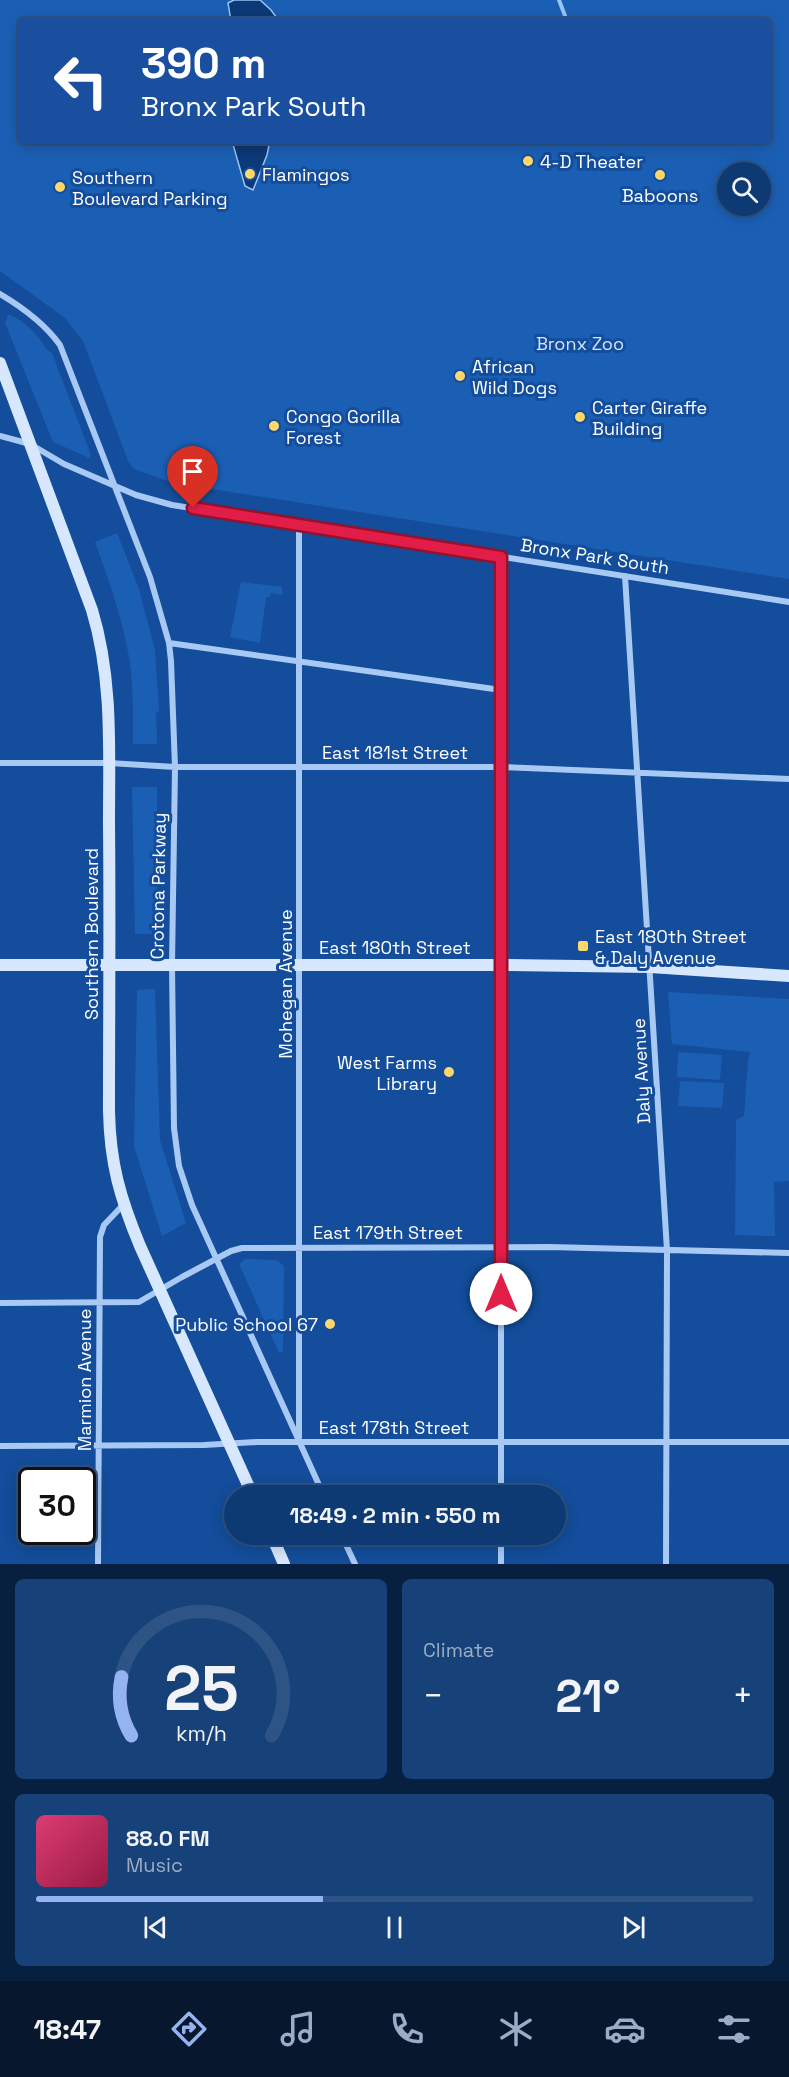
<!DOCTYPE html>
<html lang="en">
<head>
<meta charset="utf-8">
<style>
  :root { --surface:#0e3a74; --page:#174179; --text:#f1f3f6; --muted:#9badc5; --line:#2e5486; --accent:#95b2f1 }
  body { margin:0; font-family:"Space Grotesk",sans-serif; background:var(--page); color:var(--text); height:100vh; display:flex; flex-direction:column; font-size:22px; white-space:nowrap }
  * { box-sizing:border-box; margin:0 }
  p { font-size:20px; color:var(--muted) }
  .icon { flex:none; width:33px; height:33px; fill:none; stroke:currentColor; stroke-width:2; stroke-linecap:round; stroke-linejoin:round }
  .map { position:relative; height:1564px; overflow:hidden }
  .side { display:flex; flex-direction:column; gap:15px; padding:15px; background:#082040; flex:1 }
  .side>* { flex:none }
  .top-card { position:absolute; left:18px; top:18px; width:753px; height:126px; border-radius:6px; box-shadow:0 3px 15px #0003,0 0 0 2px var(--line); background:#1a4fa0; color:#fff; overflow:hidden }
  .buttons { position:absolute; left:717px; top:162px; display:grid; gap:12px }
  .buttons a { display:grid; place-items:center; width:54px; height:54px; border-radius:50%; background:var(--surface); box-shadow:0 3px 15px #0003,0 0 0 2px var(--line); font-size:30px }
  .speed { position:absolute; left:18px; top:1467px; display:flex; gap:12px; font-size:30px; font-weight:700; text-align:center }
  .speed>* { display:grid; place-content:center; width:78px; height:78px; border-radius:50%; background:var(--surface); box-shadow:0 3px 15px #0003,0 0 0 2px var(--line); line-height:1 }
  .speed .limit { border:3px solid #111; border-radius:9px; background:#fff; color:#111 }
  .pin { position:absolute; display:grid; place-items:center; width:51px; height:51px; color:#fff; margin:-62px -26px; border-radius:50% 50% 50% 0; rotate:-45deg; box-shadow:0 0 6px #0007 }
  .pin .icon { rotate:45deg }
  .me { position:absolute; width:66px; margin:-33px; rotate:0deg; stroke-linejoin:round; filter:drop-shadow(0 0 4px #0008) }
  .turn { display:flex; align-items:center; gap:21px; height:126px; padding:0 24px; font-size:27px }
  .turn .icon { width:78px; height:78px; stroke-width:2.5 }
  .turn b { display:block; font-size:42px; line-height:51px }
  .big { font-size:45px; font-weight:700; line-height:1.1 }
  .side .card { flex:1; display:flex; flex-direction:column; justify-content:center; gap:9px; min-width:0; padding:0 21px; border-radius:9px; background:var(--page) }
  .side .dial { align-items:center; gap:0 }
  .dial svg { height:156px; overflow:visible; fill:none; stroke:var(--line); stroke-width:7; stroke-linecap:round; text-anchor:middle }
  .dial text { fill:var(--text); stroke:none }
  .song { display:flex; align-items:center; gap:18px }
  .cover { width:72px; height:72px; border-radius:9px; background:linear-gradient(135deg,hsl(340 70% 55%),hsl(340 70% 35%)) }
  .played { height:6px; border-radius:3px; background:linear-gradient(90deg,var(--accent) 40%,var(--line) 40%) }
  .keys { display:flex; justify-content:space-around; direction:ltr }
  .heat { display:flex; justify-content:space-between; align-items:center; font-size:33px; direction:ltr }
  .side .tiles { flex:1; display:grid; gap:15px; grid-template-columns:1fr 1fr }
  .card:last-child { grid-column:span 2 }
  .trip { position:absolute; left:224px; top:1485px; width:342px; height:60px; border-radius:30px; background:var(--surface); box-shadow:0 3px 15px #0003,0 0 0 2px var(--line); font-weight:700; line-height:60px; text-align:center }
  .menu { display:flex; height:96px; justify-content:space-around; align-items:center; background:#06172e; color:var(--muted) }
  .menu .icon { width:42px; height:42px }
  .menu .active { color:var(--accent) }
  .menu b { font-size:27px; color:var(--text) }
  .map>svg:first-child { display:block }
  .green { fill:#1b5fb5; fill-rule:evenodd }
  .water { fill:#0c3977; stroke:#9ac4f6; stroke-width:1.5 }
  .lines { fill:none; stroke-linecap:round; stroke-linejoin:round }
  .stream { stroke:#9ac4f6; stroke-width:4 }
  .minor { stroke:#a8c9f3; stroke-width:6 }
  .secondary { stroke:#d7e7fd; stroke-width:12 }
  .route-casing { stroke:#92132f; stroke-width:15 }
  .route { stroke:#e11d48; stroke-width:10 }
  .poi-dot { fill:#ffd66a; stroke:#134d9b; stroke-width:2 }
  .labels { text-anchor:middle; dominant-baseline:central; stroke-width:6; stroke-linejoin:round; paint-order:stroke }
  .poi-label { font-size:18px; fill:#fff; stroke:#134d9b; text-anchor:start }
  .park-label { font-size:18px; fill:#d0e4fd; stroke:#134d9b }
  .street-label { font-size:18px; fill:#fff; stroke:#134d9b }
</style>
</head>
<body>
<div class="map">
<svg width="789" height="1564" viewBox="0 0 789 1564">
  <rect width="100%" height="100%" fill="#134d9b"/>
  <!-- green -->
  <path class="green" d="M0,0H789V579L173,483L134,469L128,461L83,341L65,318L0,271ZM21,21H768V141H21ZM728,172H760V206H728Z
    M8,315C18,316 33,330 39,338C44,344 45,350 52,353L91,455L89,458L53,442L5,323Z
    M117,533L139,589L155,650L159,712L156,713L157,744H133C133,714 134,683 128,652C121,614 108,578 95,542Z
    M241,582L282,587V595L271,593L270,597H266L260,643L230,637Z
    M132,787H157V934H135Z
    M155,989L160,1140L186,1223L162,1236L134,1146L137,990Z
    M668,992L789,999V1181L774,1182L775,1236L735,1235L736,1120L744,1116L748,1061L750,1052L672,1044Z
    M678,1052L722,1055L720,1080L677,1077Z
    M680,1081L724,1083L722,1108L678,1106Z
    M245,1259L277,1260L284,1266L283,1351L279,1353L239,1264Z"/>
  <!-- water -->
  <path class="water" d="M234,0H260L271,10L279,21H231L228,3Z
    M232,141H270L267,155L253,190L245,186Z"/>
  <g class="lines">
    <!-- stream -->
    <path class="stream" d="M559,0L567,21"/>
    <!-- minor -->
    <path class="minor" d="M0,294C22,307 45,324 60,345L150,577L169,643L171,661L175,767L172,965L174,1128L179,1166L192,1205L324,1496
      M0,436L30,444L64,464L136,495L172,505L789,602
      M299,525V1437
      M501,557V1496
      M625,576L667,1250L666,1564
      M169,643L501,690
      M0,763H109L175,767H501L789,779
      M0,1303L139,1302L182,1277L231,1251L242,1248L549,1247L789,1253
      M0,1446L204,1445L258,1442H789
      M341,1534L355,1564
      M98,1564L100,1237L104,1225L123,1205
      M501,1564V1534"/>
    <!-- secondary -->
    <path class="secondary" d="M0,363L92,610C113,679 109,751 109,823C110,919 109,1015 109,1111C110,1163 120,1198 140,1246L253,1496
      M0,965H502L650,967L789,976
      M271,1534L284,1564"/>
  </g>
  <g class="lines">
    <defs>
      <path id="route" d="M193,508L501,557V1294"/>
    </defs>
    <!-- route casing -->
    <use href="#route" class="route-casing"/>
    <!-- route -->
    <use href="#route" class="route"/>
  </g>
  <!-- markers -->
  <g class="poi-dot">
    <circle cx="528" cy="161" r="6"/>
    <circle cx="250" cy="174" r="6"/>
    <circle cx="660" cy="175" r="6"/>
    <circle cx="60" cy="187" r="6"/>
    <circle cx="460" cy="376" r="6"/>
    <circle cx="580" cy="417" r="6"/>
    <circle cx="274" cy="426" r="6"/>
    <rect x="577" y="940" width="12" height="12" rx="3"/>
    <circle cx="449" cy="1072" r="6"/>
    <circle cx="330" cy="1324" r="6"/>
  </g>
  <g class="labels">
    <!-- poi labels -->
    <g class="poi-label">
      <text x="540" y="161">4-D Theater</text>
      <text x="262" y="174">Flamingos</text>
      <text x="72" y="177">Southern<tspan x="72" dy="21">Boulevard Parking</tspan></text>
      <text x="660" y="195" text-anchor="middle">Baboons</text>
      <text x="472" y="366">African<tspan x="472" dy="21">Wild Dogs</tspan></text>
      <text x="592" y="407">Carter Giraffe<tspan x="592" dy="21">Building</tspan></text>
      <text x="286" y="416">Congo Gorilla<tspan x="286" dy="21">Forest</tspan></text>
      <text x="595" y="936">East 180th Street<tspan x="595" dy="21">&amp; Daly Avenue</tspan></text>
      <text x="437" y="1062" text-anchor="end">West Farms<tspan x="437" dy="21">Library</tspan></text>
      <text x="318" y="1324" text-anchor="end">Public School 67</text>
    </g>
    <!-- park labels -->
    <g class="park-label">
      <text x="580" y="343">Bronx Zoo</text>
    </g>
    <!-- street labels -->
    <g class="street-label">
      <text transform="translate(595 556) rotate(9)">Bronx Park South</text>
      <text x="395" y="752">East 181st Street</text>
      <text transform="translate(158 886) rotate(-89)">Crotona Parkway</text>
      <text transform="translate(91 934) rotate(-90)">Southern Boulevard</text>
      <text x="395" y="947">East 180th Street</text>
      <text transform="translate(285 984) rotate(-90)">Mohegan Avenue</text>
      <text transform="translate(641 1071) rotate(-93)">Daly Avenue</text>
      <text x="388" y="1232">East 179th Street</text>
      <text transform="translate(84 1380) rotate(-90)">Marmion Avenue</text>
      <text x="394" y="1427">East 178th Street</text>
    </g>
  </g>
</svg>
<div class="buttons">
<a><svg class="icon" aria-label="search" viewBox="0 0 24 24"><circle cx="10" cy="10" r="6"/><path d="M15 15l6 6"/></svg></a>
</div>
<div class="speed"><div class="limit">30</div></div>
<div class="pin" style="left:193px;top:508px;background:#d93025"><svg class="icon" aria-label="arrive" viewBox="0 0 24 24"><path d="M6 21V4h12l-3 4 3 4H6"/></svg></div>
<svg class="me" style="left:501px;top:1294px" viewBox="-20 -20 40 40"><circle r="19" fill="#fff"/><path d="M0-13L10 11 0 6-10 11z" fill="#e11d48"/></svg>
<div class="trip">18:49 · 2 min · 550 m</div>
<div class="top-card">
<div class="turn"><svg class="icon" aria-label="left" viewBox="0 0 24 24"><path d="M17 20v-9H6M10 6l-5 5 5 5"/></svg><div><b>390 m</b>Bronx Park South</div></div>
</div>
</div>
<section class="side">
<div class="tiles">
<div class="card dial"><svg viewBox="0 0 100 80">
<path d="M14 69A42 42 0 1 1 86 69"/>
<path d="M14 69A42 42 0 0 1 9 39" stroke="#95b2f1"/>
<text x="50" y="56" font-size="32" font-weight="700">25</text>
<text x="50" y="72" font-size="11">km/h</text>
</svg></div>
<div class="card"><p>Climate</p>
<div class="heat"><a>−</a><b class="big">21°</b><a>+</a></div>
</div>
<div class="card">
<div class="song"><i class="cover"></i><div><b>88.0 FM</b><p>Music</p></div></div>
<div class="played"></div>
<div class="keys"><svg class="icon" aria-label="previous" viewBox="0 0 24 24"><path d="M18 5L8 12l10 7zM5 5v14"/></svg><svg class="icon" aria-label="pause" viewBox="0 0 24 24"><path d="M8 5v14M16 5v14"/></svg><svg class="icon" aria-label="next" viewBox="0 0 24 24"><path d="M6 5l10 7-10 7zM19 5v14"/></svg></div>
</div>
</div>
</section>
<nav class="menu">
<b>18:47</b>
<svg class="icon active" aria-label="directions" viewBox="0 0 24 24"><path d="M12 3l9 9-9 9-9-9zM9 14v-3h6M13 9l2 2-2 2"/></svg>
<svg class="icon" aria-label="music" viewBox="0 0 24 24"><path d="M9 18V5l10-2v13"/><circle cx="6" cy="18" r="3"/><circle cx="16" cy="16" r="3"/></svg>
<svg class="icon" aria-label="phone" viewBox="0 0 24 24"><path d="M5 4h4l2 5-3 2q2 4 5 5l2-3 5 2v4C11 20 4 13 5 4z"/></svg>
<svg class="icon" aria-label="climate" viewBox="0 0 24 24"><path d="M12 3v18M4 7l16 10M4 17L20 7"/></svg>
<svg class="icon" aria-label="car" viewBox="0 0 24 24"><path d="M5 17H2v-5l4-1 3-4h7l3 4 3 1v5h-3M9 17h6M6 11h13"/><circle cx="7" cy="17" r="2"/><circle cx="17" cy="17" r="2"/></svg>
<svg class="icon" aria-label="filters" viewBox="0 0 24 24"><path d="M4 7h16M4 17h16"/><circle cx="9" cy="7" r="2"/><circle cx="15" cy="17" r="2"/></svg>
</nav>
</body>
</html>
